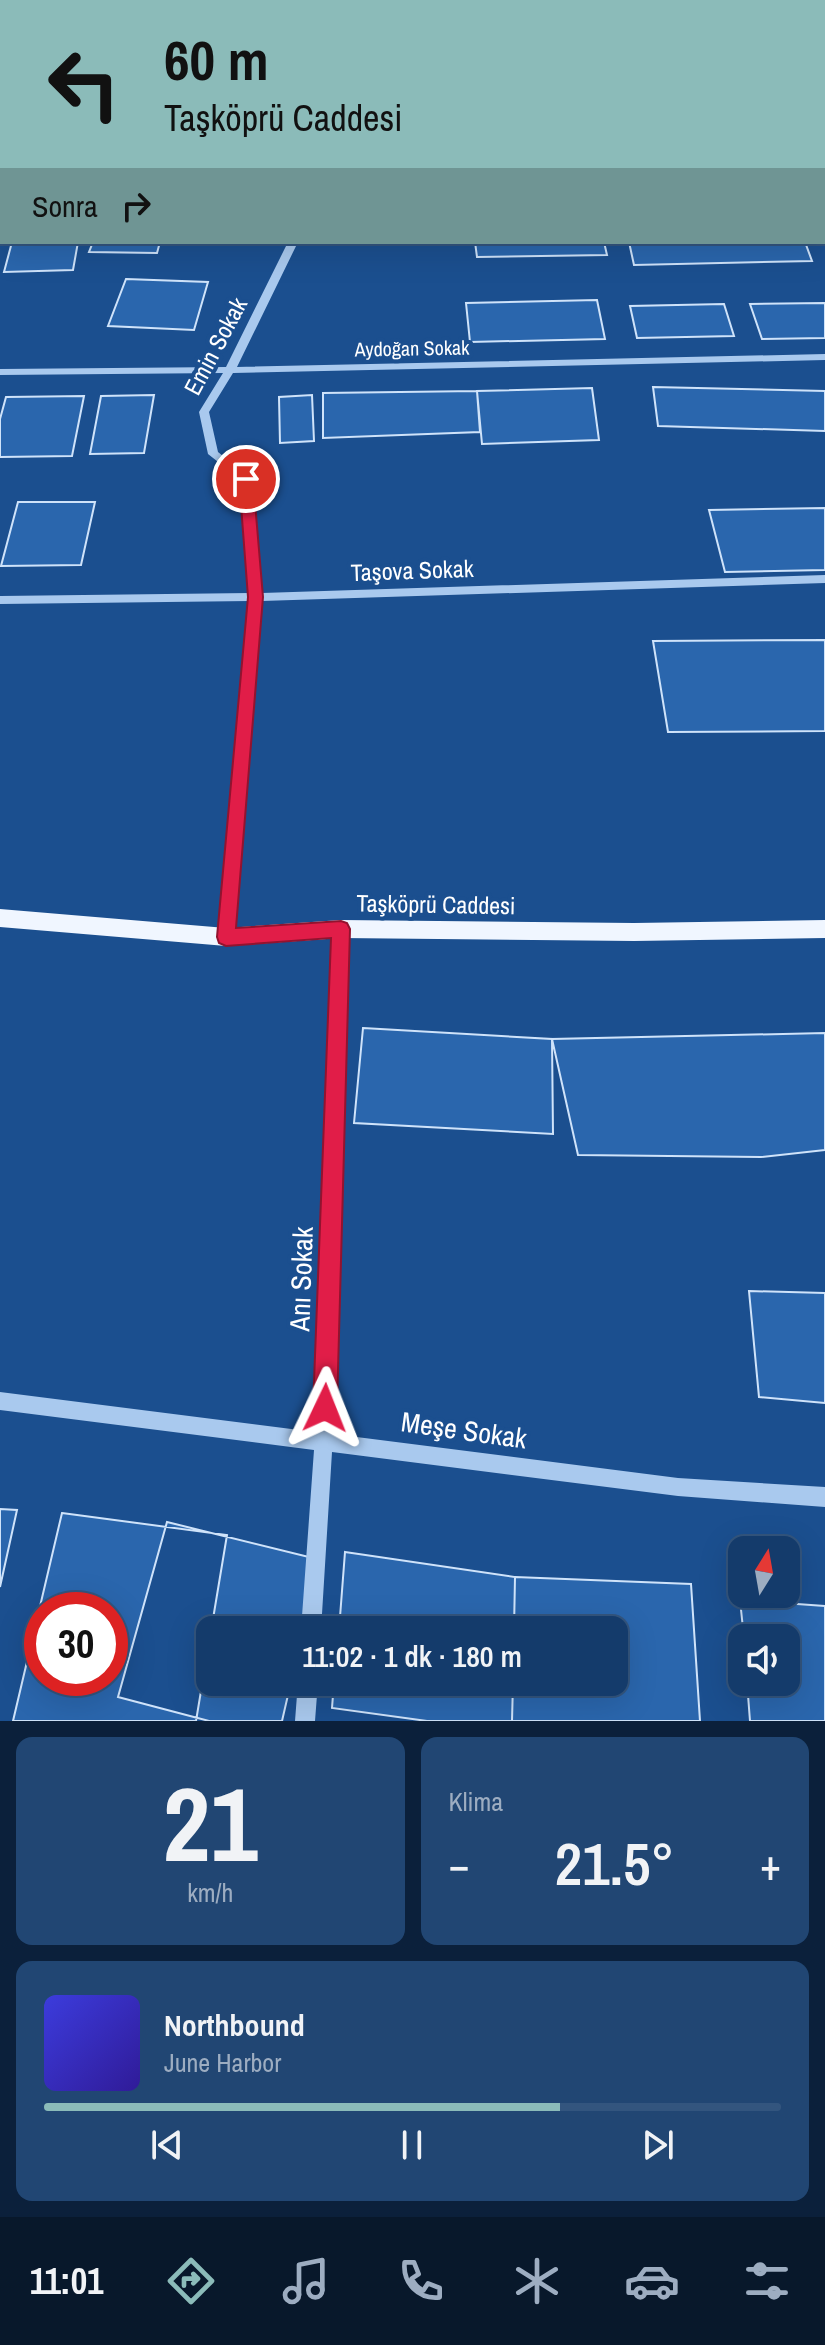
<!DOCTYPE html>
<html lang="tr">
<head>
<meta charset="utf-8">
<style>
  :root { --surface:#143b6b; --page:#214673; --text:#f1f3f6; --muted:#9dadc1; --line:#33557e; --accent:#8bbbb9 }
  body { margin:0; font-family:"Archivo Narrow",sans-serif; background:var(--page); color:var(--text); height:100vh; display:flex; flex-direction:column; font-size:30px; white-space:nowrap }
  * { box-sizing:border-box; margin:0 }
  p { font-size:26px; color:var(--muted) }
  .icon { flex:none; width:44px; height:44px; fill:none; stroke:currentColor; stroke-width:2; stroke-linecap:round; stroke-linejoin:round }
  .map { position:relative; height:1721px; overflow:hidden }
  .drawer { display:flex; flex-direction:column; gap:16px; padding:16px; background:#0b203b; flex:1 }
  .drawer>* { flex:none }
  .hud { position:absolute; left:0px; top:0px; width:826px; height:244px; box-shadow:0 8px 32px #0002,0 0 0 2px var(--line); background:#8bbbb9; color:#111; overflow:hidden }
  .needle { width:52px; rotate:11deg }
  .tools { position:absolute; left:728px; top:1536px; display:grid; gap:16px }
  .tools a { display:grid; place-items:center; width:72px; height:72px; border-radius:16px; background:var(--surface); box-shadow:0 8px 32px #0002,0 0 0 2px var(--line); font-size:40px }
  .speed { position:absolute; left:24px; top:1592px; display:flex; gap:16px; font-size:40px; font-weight:700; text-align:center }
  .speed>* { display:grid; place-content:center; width:104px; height:104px; border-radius:50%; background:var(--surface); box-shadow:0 8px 32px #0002,0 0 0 2px var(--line); line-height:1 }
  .speed .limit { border:12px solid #d22; background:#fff; color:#111 }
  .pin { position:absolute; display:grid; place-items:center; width:68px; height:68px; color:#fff; margin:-34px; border:4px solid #fff; border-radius:50%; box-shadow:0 2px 8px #0007 }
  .me { position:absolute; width:88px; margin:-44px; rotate:2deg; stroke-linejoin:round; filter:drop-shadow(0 0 6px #0008) }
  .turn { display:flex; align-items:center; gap:28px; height:168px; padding:0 32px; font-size:36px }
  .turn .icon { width:104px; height:104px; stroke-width:2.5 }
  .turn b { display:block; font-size:56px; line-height:68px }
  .then { display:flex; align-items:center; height:76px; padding:0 32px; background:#0003; gap:16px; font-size:30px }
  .big { font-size:60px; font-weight:600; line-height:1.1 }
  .drawer .tile { flex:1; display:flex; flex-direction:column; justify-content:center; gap:12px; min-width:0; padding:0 28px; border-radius:16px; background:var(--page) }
  .drawer .dial { align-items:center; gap:0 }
  .dial b { font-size:104px; line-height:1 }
  .song { display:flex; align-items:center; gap:24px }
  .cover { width:96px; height:96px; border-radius:12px; background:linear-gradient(135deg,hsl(240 70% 55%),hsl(250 70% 35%)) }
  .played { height:8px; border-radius:4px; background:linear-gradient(90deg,var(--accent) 70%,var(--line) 70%) }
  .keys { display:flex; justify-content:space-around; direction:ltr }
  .heat { display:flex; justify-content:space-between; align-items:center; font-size:44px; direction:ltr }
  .drawer .tiles { flex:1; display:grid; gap:16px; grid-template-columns:1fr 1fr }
  .tile:last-child { grid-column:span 2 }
  .trip { position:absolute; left:196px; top:1616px; width:432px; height:80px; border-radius:16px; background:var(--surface); box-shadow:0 8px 32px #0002,0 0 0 2px var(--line); font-weight:600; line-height:80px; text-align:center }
  .tab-bar { display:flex; height:128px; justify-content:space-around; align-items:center; background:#08182b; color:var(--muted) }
  .tab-bar .icon { width:56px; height:56px }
  .tab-bar .selected { color:var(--accent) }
  .tab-bar b { font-size:36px; color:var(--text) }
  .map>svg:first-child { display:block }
  .building { fill:#2a66ad; stroke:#cfe3fa; stroke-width:2; fill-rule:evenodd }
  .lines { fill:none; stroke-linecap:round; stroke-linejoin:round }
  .minor { fill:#a9c9ee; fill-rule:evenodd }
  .major { fill:#f0f6ff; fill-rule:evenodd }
  .route { fill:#e11d48; stroke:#92132f; stroke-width:2 }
  .labels { text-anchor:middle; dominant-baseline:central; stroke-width:8; stroke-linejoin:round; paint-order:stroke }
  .far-street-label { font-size:20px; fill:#fff; stroke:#1b4f8f }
  .street-label { font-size:24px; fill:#fff; stroke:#1b4f8f }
  .near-street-label { font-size:28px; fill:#fff; stroke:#1b4f8f }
</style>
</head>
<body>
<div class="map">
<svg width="825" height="1721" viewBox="0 0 825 1721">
  <rect width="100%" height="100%" fill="#1b4f8f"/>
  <!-- building -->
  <path class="building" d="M12,242H78L73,270L4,272Z
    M93,242H160L157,253L89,252Z
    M475,242H604L607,255L477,257Z
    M629,242H805L812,261L634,265Z
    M126,279L208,282L194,330L108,326Z
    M597,300L605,339L470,342L466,303Z
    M825,303V338L762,339L750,304Z
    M724,304L734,336L637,338L630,306Z
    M653,387L825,391V431L658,426Z
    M592,388L599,440L482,444L477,391Z
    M477,391L480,432L323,438V393Z
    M154,395L144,453L90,454L101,396Z
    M312,395L314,441L280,443L279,397Z
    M84,396L72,456L0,457V419L6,397Z
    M18,502H95L81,565L1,566Z
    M825,508V570L725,572L709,510Z
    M825,640V731L668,732L653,641Z
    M363,1028L552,1039L553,1134L354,1123Z
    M825,1033V1150L761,1157L578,1155L552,1039Z
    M749,1291L825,1293V1403L759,1397Z
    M0,1509L17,1510L0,1587Z
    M62,1513L227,1535L196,1721H13ZM42,1610H110V1678H42Z
    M167,1522L317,1559L302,1630H210V1682H291L282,1721H209L118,1697Z
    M345,1552L515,1577L514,1630H339Z
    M515,1577L691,1584L700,1721H512L513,1682H614V1630H514Z
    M740,1600L825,1606V1721H750L747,1682H786V1638H744Z
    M334,1682H513L512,1721H427L332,1708Z"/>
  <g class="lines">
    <!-- minor -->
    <path class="minor" d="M77,0H85L75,2Z
      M387,0H395L386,2Z
      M710,0H718L719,2H711Z
      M810,0H818L819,2H811Z
      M824,12H825V18H824Z
      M824,30H825V34H824Z
      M0,89H2V95H0Z
      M824,170L825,171V178L824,177Z
      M0,207H2V213H0Z
      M288,242H298L237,367L825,354V360L233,373L209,412L218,452L251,479L262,593L825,575V583L262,601L233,937L231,942L226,943L221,942L219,937L250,601L0,604V596L250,593L241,480L208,454L199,412L223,373L0,375V369L226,367Z
      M341,923L346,924L348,929L333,1434L678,1478L825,1487V1507L678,1496L332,1452L321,1630H301L314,1450L0,1410V1392L315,1432L334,929L336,924Z
      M298,1682H318L315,1721H295Z"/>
    <!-- major -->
    <path class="major" d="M0,909L226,928L341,920L634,923L825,920V938L634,941L341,938L226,946L0,927Z"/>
  </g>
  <!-- route -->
  <path class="route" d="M246,474L253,479L263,597L236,928L341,921L347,923L350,929L337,1408L334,1416L325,1420L317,1416L313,1408L331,938L226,946L219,943L217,937L248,597L239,479Z"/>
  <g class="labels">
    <!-- far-street labels -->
    <g class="far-street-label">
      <text transform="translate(412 348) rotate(-1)">Aydoğan Sokak</text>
    </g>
    <!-- street labels -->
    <g class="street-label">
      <text transform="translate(215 346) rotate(-62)">Emin Sokak</text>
      <text transform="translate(412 570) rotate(-2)">Taşova Sokak</text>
      <text transform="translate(436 904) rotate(1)">Taşköprü Caddesi</text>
    </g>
    <!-- near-street labels -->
    <g class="near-street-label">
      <text transform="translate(301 1279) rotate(-88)">Anı Sokak</text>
      <text transform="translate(464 1430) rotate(8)">Meşe Sokak</text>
    </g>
  </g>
</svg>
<div class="tools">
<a><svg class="needle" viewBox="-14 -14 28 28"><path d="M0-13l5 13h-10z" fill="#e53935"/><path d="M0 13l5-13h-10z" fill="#9dadc1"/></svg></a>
<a><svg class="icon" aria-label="sound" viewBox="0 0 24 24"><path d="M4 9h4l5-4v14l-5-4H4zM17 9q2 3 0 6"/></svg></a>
</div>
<div class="speed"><div class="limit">30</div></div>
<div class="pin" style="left:246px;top:479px;background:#d93025"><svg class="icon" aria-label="arrive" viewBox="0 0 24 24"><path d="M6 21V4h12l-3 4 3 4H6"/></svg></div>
<svg class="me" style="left:325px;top:1408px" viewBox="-20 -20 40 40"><path d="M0-17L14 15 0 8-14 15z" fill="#e11d48" stroke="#fff" stroke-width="4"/></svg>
<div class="trip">11:02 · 1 dk · 180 m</div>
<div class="hud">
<div class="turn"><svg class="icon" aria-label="left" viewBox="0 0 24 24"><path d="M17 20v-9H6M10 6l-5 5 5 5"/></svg><div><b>60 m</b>Taşköprü Caddesi</div></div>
<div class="then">Sonra<svg class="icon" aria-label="right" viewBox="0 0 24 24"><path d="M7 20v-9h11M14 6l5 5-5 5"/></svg></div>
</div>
</div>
<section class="drawer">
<div class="tiles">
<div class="tile dial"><b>21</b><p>km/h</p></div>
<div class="tile"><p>Klima</p>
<div class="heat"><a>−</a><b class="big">21.5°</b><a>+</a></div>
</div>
<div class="tile">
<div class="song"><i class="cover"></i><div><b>Northbound</b><p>June Harbor</p></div></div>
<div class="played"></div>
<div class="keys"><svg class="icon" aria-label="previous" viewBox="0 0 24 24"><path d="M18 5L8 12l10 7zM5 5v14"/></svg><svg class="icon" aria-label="pause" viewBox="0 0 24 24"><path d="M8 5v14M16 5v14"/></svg><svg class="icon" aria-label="next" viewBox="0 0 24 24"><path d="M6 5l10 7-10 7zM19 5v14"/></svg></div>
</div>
</div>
</section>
<nav class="tab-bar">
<b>11:01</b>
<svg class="icon selected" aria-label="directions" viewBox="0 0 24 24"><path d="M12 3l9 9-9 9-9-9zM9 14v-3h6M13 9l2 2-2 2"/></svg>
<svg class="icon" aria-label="music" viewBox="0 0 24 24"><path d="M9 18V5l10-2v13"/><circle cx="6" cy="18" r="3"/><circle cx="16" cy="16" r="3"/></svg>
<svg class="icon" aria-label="phone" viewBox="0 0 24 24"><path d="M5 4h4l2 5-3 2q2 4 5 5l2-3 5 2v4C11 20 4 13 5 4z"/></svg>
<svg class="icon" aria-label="climate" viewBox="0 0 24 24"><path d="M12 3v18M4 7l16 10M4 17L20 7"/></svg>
<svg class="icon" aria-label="car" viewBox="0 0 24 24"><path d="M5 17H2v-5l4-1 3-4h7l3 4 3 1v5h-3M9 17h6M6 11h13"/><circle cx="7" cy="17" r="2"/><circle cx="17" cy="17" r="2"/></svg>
<svg class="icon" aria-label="filters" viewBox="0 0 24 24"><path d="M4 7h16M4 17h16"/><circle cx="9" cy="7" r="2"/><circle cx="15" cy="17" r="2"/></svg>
</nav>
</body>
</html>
